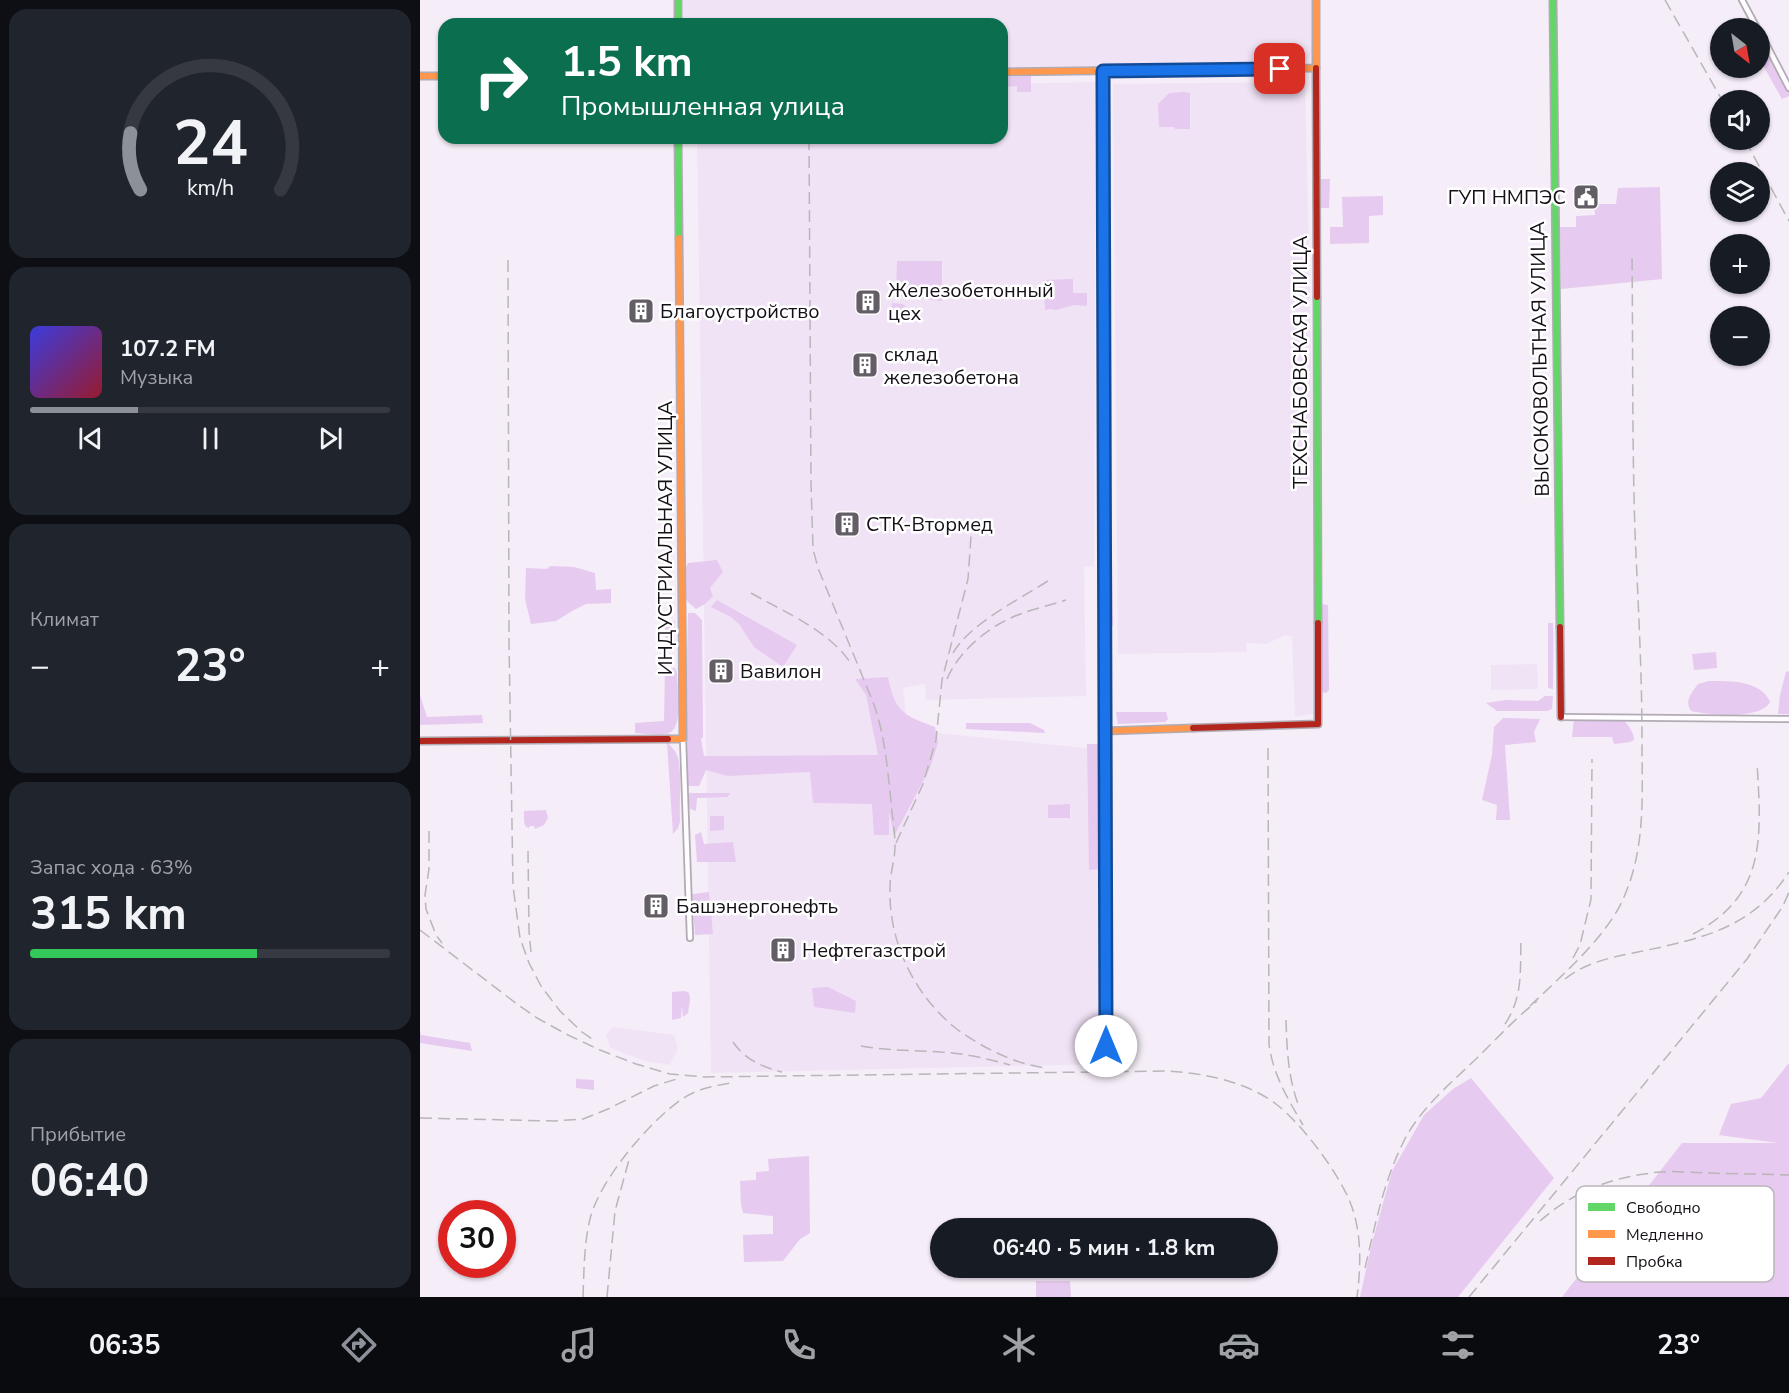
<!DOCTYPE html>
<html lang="ru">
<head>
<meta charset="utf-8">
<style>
  :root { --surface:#171b24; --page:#20242c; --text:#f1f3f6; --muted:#9ea1a6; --line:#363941; --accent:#8c9099 }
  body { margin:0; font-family:"Nunito Sans",sans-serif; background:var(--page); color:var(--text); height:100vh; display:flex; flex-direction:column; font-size:22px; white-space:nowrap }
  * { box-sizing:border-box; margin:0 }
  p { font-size:20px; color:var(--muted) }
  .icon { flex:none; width:33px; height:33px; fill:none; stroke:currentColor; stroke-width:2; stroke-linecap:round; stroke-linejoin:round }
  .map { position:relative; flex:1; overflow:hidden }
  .side { display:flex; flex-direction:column; gap:9px; padding:9px; background:#0d0f14; width:420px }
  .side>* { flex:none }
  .banner { position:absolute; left:18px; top:18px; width:570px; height:126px; border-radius:18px; box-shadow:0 2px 4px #0004; background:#0b6e4f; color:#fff; overflow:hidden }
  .needle { width:39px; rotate:149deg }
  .tools { position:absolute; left:1290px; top:18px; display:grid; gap:12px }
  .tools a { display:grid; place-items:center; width:60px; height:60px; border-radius:50%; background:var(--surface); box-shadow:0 2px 4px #0004; font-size:30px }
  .speed { position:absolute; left:18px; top:1200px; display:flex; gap:12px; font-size:30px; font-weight:700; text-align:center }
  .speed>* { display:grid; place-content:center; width:78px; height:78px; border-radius:50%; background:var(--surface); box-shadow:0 2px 4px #0004; line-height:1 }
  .speed .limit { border:9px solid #d22; background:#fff; color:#111 }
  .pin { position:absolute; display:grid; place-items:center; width:51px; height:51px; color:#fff; margin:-26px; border-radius:12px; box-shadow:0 3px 9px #0006 }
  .me { position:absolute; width:66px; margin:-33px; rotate:0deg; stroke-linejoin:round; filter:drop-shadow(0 0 4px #0008) }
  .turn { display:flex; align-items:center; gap:21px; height:126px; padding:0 24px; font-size:27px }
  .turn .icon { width:78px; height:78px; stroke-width:2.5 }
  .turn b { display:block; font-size:42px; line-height:51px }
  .big { font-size:45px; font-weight:700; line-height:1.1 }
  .side .card { flex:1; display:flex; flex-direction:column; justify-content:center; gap:9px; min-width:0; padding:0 21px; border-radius:18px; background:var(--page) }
  .side .dial { align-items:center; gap:0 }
  .dial svg { height:156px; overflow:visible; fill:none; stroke:var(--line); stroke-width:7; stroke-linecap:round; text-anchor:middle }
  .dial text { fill:var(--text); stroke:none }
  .song { display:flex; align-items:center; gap:18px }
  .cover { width:72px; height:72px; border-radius:9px; background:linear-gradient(135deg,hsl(240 70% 55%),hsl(350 70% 35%)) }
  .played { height:6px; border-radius:3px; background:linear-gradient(90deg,var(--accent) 30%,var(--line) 30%) }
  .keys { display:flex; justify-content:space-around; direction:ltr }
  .heat { display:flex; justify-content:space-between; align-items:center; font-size:33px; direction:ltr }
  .charge { height:9px; border-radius:4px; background:linear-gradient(90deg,#34c759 63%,var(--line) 0) }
  .trip { position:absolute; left:510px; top:1218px; width:348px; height:60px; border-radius:30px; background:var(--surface); box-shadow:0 2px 4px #0004; font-weight:700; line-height:60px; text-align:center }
  .tab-bar { display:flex; height:96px; justify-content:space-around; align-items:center; background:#090b0e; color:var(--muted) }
  .tab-bar .icon { width:42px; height:42px }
  .tab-bar .current { color:var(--accent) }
  .tab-bar b { font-size:27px; color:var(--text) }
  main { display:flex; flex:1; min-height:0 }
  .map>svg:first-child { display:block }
  .built { fill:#f1e3f6 }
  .green { fill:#e6caef }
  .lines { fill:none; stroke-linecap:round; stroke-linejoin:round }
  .street-casing { stroke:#b1abb3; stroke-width:8 }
  .fast-casing { stroke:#b1abb3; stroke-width:9 }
  .slow-casing { stroke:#b1abb3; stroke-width:9 }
  .jam-casing { stroke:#b1abb3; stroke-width:9 }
  .street { stroke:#fefcfe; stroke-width:4.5 }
  .fast { stroke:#63d668; stroke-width:6 }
  .slow { stroke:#ff974d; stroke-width:6 }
  .jam { stroke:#b3261e; stroke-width:6 }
  .rail { stroke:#b8b6b8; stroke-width:1.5; stroke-dasharray:12 6; stroke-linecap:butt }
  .route-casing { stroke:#114b97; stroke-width:15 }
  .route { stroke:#1a73e8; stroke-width:10 }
  .labels { text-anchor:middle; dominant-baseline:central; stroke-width:5; stroke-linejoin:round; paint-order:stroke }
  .poi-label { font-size:20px; fill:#151017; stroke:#fff; text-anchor:start }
  .street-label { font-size:20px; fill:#151017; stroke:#fff }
  .key { fill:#fff; stroke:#b9b7b9; stroke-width:1.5 }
  .key-label { font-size:16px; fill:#151017 }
</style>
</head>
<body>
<main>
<section class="side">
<div class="card dial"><svg viewBox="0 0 100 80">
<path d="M14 69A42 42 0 1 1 86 69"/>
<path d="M14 69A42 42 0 0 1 9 40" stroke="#8c9099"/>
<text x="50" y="56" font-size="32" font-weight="700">24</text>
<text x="50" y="72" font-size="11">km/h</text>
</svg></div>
<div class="card">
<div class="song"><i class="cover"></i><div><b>107.2 FM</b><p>Музыка</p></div></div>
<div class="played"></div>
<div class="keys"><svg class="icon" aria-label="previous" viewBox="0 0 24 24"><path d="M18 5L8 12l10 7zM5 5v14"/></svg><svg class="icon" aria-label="pause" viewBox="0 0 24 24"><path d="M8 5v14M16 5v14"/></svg><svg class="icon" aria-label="next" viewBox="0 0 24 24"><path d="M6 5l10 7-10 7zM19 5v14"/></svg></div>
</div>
<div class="card"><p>Климат</p>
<div class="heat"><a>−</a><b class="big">23°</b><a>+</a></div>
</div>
<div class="card"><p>Запас хода · 63%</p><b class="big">315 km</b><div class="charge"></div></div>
<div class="card"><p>Прибытие</p><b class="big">06:40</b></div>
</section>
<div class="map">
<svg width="1369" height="1297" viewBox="0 0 1369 1297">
  <rect width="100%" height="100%" fill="#f5edf8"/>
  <!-- built -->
  <path class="built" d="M261,0H893L894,42L891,55L886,62L582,68V24H261Z
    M676,82L674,566L664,567L666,696L506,700L505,684L483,688L488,730L685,750L680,1064L291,1073L277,138H582V84Z
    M885,82L899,713L875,717L872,637L865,635L847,644L826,643L827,652L698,654L693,84Z
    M1117,664L1118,689L1071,690V665Z
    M192,1027L254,1035L258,1049L250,1065L225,1061L191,1048L186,1035Z"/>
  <!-- green -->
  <path class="green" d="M1345,48L1369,90V96L1362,99L1340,60V50Z
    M611,76V92H597V86L582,87V77Z
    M763,92L770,93V129H755L754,127H739L738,104L749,93Z
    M898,179H910L909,208H898Z
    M1240,187L1242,279L1141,289L1140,227H1156V216L1175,215L1174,204H1196L1198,188Z
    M963,196V215L949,216V243L910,244V227H923L922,197Z
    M477,261H522V301L476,296Z
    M653,279V293H667V306L654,305L636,310L631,309L625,310L623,280Z
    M472,303L483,304L487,308L484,315H471Z
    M688,548H692L693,626L691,625L688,617Z
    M297,560L303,572L290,588L293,596L285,604L276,609C275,608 268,602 268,602C261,593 263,572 268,563Z
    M130,566L154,567L175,573L176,590L191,589V603L166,604L152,611L136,621L111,624L105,599L106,568L127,569Z
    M297,600L377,645L363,667L334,647L319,624L311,617L291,607Z
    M900,604L908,605L909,690L906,693L902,692Z
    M268,613H275L282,620L283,737L281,739L284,756L458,755L446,695L435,679L468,677C475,712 483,715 515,727L518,743L510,768L474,836L469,812V835H454L452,804L393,803L390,772L308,776L286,770L279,786H267L266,695Z
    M245,621H255V645H245Z
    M1128,623H1133C1134,645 1133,667 1133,689L1128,688Z
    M1296,652L1297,668L1274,670L1272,654Z
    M255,668L257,673C257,687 264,727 249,733C239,737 225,733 215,733V723L244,721L245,669Z
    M1369,671V714H1358L1360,695L1366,672Z
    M1289,681C1309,681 1341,680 1350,702C1341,720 1288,715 1271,711C1264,701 1272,692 1278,684Z
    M0,695L7,717L62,715L63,723L0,725Z
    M1125,696H1133L1132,709L1127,711H1077L1066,703L1086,700L1118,701Z
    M696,712H746L748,719L745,722L698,724Z
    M1083,718L1120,719L1114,732L1116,742L1085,745L1090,820H1076L1077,805L1062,800L1072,755L1074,727Z
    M1154,719L1204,720C1208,726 1214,732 1214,740L1210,742L1194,744L1192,737H1152Z
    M546,723H610L624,730L625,733L546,729Z
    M247,743C252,747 256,751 258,758C262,775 259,803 260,822L258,828L253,834Z
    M667,744H679L681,869L669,870Z
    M270,793H310L308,797L277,798L276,811L270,809L267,795Z
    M650,804V818H628V805Z
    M126,810L128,818L124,825L115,829L114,826H110L109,828L106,827L104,822V811Z
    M290,816H304V830L290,831Z
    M281,832L284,844L313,842L316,862H277L275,835Z
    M289,892L293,934L275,935L272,894Z
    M408,987L436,1001L435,1013L394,1007L392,988Z
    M265,991L269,993L270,999L268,1013L263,1017L262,1005L261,1018L252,1020V992Z
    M0,1030L1,1035L50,1043L52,1051L0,1043Z
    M1369,1063V1297H1142L1262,1143H1358L1299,1135L1311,1104L1341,1098Z
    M1051,1078L1134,1178L1038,1297H940L952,1243L972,1171L1004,1115L1033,1089Z
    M156,1079L174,1080V1090L156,1088Z
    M389,1156L390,1233L380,1239L363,1261L324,1262L323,1235L353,1234V1216L323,1213L321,1204L320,1181L336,1180V1172L349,1171L348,1159Z
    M616,1281H650L651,1297H616Z"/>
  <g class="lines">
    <defs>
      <path id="street" d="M1322,0L1337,28
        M1340,32L1369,88
        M1141,717L1369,719
        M685,731L686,1046
        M263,739L270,938"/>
      <path id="fast" d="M258,0V24
        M1133,0L1140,627
        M683,71L684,487
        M258,138L259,238
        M897,297L898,623"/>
      <path id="slow" d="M582,72L896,68V0
        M0,76H24
        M684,487L685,731L773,728
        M248,739H263L259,238"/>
      <path id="jam" d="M896,68L897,297
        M1140,627L1141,717
        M773,728L898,724V623
        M0,741L248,739"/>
    </defs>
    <!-- street casing -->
    <use href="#street" class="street-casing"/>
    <!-- fast casing -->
    <use href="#fast" class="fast-casing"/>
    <!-- slow casing -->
    <use href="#slow" class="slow-casing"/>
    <!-- jam casing -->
    <use href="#jam" class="jam-casing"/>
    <!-- street -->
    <use href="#street" class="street"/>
    <!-- fast -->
    <use href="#fast" class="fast"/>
    <!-- slow -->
    <use href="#slow" class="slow"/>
    <!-- jam -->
    <use href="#jam" class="jam"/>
    <!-- rail -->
    <path class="rail" d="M1245,0L1302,100
      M389,138L391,483L393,549L398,568L453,702C465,735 467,766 471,801C472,816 475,831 475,846C475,860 470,873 470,887C468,942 495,997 538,1030C563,1048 595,1064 626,1068
      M1325,140L1369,221
      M88,260L89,641L93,886L100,938L109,963L121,986L140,1011L162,1032L175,1041
      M331,593C366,613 409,630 432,665
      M533,653C550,623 602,598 631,579
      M527,679C536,657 558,636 579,624C599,612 624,607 646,600
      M848,748L849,1044C853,1075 868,1099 883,1125
      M9,831V869L5,895L6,909L16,935L22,943
      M476,843L503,784L516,740L522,680L548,579L552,522
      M108,851L109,931L111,952
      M0,930L97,1004L117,1018L148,1035L180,1050L216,1064L250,1074L284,1077L749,1071C773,1073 797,1076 820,1085C832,1089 847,1097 856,1104C882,1124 918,1172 930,1202C942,1231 941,1267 937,1297
      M1273,934C1348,895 1341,835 1337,762
      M1153,958L1160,945L1171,899L1172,759
      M1145,979C1166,962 1193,957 1218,952C1280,939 1332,929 1369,872
      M1110,1006C1140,977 1188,936 1204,897C1226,847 1222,794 1222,741C1222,671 1218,602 1215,532C1212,440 1213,348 1212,256
      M866,1020C867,1050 868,1076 878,1104
      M1085,1024C1103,997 1100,972 1101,941
      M313,1042C325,1060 343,1067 362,1072
      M441,1046C468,1051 494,1050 521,1052C544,1053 568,1059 590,1065
      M0,1118L134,1121L163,1119L188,1109L234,1086L260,1078
      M1120,1221C1149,1195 1186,1179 1225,1174C1244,1170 1266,1172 1285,1173C1313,1174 1341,1174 1369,1175
      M945,1268C955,1226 963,1184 982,1145C998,1110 1030,1084 1057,1058C1076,1039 1096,1018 1117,1001
      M163,1297C164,1271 164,1244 170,1219C180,1179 229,1122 262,1099C277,1089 293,1086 310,1083
      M187,1297L195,1211L210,1156
      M1049,1297L1327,959L1363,906L1369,892"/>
  </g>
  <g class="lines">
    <defs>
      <path id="route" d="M686,1046L683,71L860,69"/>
    </defs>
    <!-- route casing -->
    <use href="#route" class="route-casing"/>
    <!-- route -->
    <use href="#route" class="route"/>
  </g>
  <!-- icons -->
  <defs>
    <symbol id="civic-square" viewBox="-11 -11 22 22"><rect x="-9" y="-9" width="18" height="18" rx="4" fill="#635d66" stroke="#fff"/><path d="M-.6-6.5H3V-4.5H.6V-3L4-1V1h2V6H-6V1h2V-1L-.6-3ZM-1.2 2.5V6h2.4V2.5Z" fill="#fff"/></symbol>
    <symbol id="building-square" viewBox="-11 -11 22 22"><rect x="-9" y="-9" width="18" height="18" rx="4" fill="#635d66" stroke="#fff"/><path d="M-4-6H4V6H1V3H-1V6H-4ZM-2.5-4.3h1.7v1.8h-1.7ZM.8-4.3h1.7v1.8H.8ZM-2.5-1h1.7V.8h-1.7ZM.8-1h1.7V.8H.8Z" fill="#fff"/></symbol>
  </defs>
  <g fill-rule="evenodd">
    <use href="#civic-square" x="1151" y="182" width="30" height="30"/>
    <use href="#building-square" x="433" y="287" width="30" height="30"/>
    <use href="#building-square" x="206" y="296" width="30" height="30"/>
    <use href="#building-square" x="430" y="350" width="30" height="30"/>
    <use href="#building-square" x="412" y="509" width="30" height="30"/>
    <use href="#building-square" x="286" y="656" width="30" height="30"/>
    <use href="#building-square" x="221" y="891" width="30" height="30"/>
    <use href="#building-square" x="348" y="935" width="30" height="30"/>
  </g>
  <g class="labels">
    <!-- poi labels -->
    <g class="poi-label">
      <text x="1146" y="197" text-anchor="end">ГУП НМПЭС</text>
      <text x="468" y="290">Железобетонный<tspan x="468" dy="23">цех</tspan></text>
      <text x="240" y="311">Благоустройство</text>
      <text x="464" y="354">склад<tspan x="464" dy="23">железобетона</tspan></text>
      <text x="446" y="524">СТК-Втормед</text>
      <text x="320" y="671">Вавилон</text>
      <text x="256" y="906">Башэнергонефть</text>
      <text x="382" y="950">Нефтегазстрой</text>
    </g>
    <!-- street labels -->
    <g class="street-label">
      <text transform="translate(1120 359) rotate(-91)">ВЫСОКОВОЛЬТНАЯ УЛИЦА</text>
      <text transform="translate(880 362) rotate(-90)">ТЕХСНАБОВСКАЯ УЛИЦА</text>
      <text transform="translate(245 538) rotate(-90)">ИНДУСТРИАЛЬНАЯ УЛИЦА</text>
    </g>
  </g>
  <!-- legend -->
  <rect x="1156" y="1186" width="198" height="96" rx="9" class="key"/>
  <rect x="1168" y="1203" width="27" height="8" fill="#63d668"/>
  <rect x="1168" y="1230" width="27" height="8" fill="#ff974d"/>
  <rect x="1168" y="1257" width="27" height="8" fill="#b3261e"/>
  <g class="key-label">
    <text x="1206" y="1213">Свободно</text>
    <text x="1206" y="1240">Медленно</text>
    <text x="1206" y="1267">Пробка</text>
  </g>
</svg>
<div class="tools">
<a><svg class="needle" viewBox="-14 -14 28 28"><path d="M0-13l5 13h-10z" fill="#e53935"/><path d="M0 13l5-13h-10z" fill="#9ea1a6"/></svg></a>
<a><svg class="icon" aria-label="sound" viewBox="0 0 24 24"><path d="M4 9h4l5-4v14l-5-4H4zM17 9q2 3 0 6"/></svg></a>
<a><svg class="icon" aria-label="layers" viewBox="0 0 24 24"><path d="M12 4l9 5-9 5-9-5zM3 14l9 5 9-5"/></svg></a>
<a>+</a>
<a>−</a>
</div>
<div class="speed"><div class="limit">30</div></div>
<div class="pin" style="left:860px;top:69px;background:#d93025"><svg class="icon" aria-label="arrive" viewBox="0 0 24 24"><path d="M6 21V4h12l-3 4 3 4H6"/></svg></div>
<svg class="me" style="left:686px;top:1046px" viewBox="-20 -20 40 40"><circle r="19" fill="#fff"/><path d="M0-13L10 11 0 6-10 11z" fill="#1a73e8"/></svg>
<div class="trip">06:40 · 5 мин · 1.8 km</div>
<div class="banner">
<div class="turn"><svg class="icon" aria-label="right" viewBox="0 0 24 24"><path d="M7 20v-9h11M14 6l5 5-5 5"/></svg><div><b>1.5 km</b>Промышленная улица</div></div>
</div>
</div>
</main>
<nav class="tab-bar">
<b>06:35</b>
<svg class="icon current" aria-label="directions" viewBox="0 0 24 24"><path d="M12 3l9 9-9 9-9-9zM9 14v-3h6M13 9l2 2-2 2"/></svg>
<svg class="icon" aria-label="music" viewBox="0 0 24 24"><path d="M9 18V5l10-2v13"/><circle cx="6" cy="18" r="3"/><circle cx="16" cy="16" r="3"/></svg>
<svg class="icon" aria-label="phone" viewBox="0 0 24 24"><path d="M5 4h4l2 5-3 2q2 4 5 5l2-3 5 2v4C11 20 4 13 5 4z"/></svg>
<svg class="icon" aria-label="climate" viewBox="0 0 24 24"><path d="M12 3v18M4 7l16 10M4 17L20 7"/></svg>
<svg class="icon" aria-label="car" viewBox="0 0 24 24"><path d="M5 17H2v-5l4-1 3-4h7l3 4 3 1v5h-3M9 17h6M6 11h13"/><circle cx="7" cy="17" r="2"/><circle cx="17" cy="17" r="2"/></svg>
<svg class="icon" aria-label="filters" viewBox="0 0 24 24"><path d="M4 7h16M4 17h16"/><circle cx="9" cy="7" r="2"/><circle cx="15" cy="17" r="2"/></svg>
<b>23°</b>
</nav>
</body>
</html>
